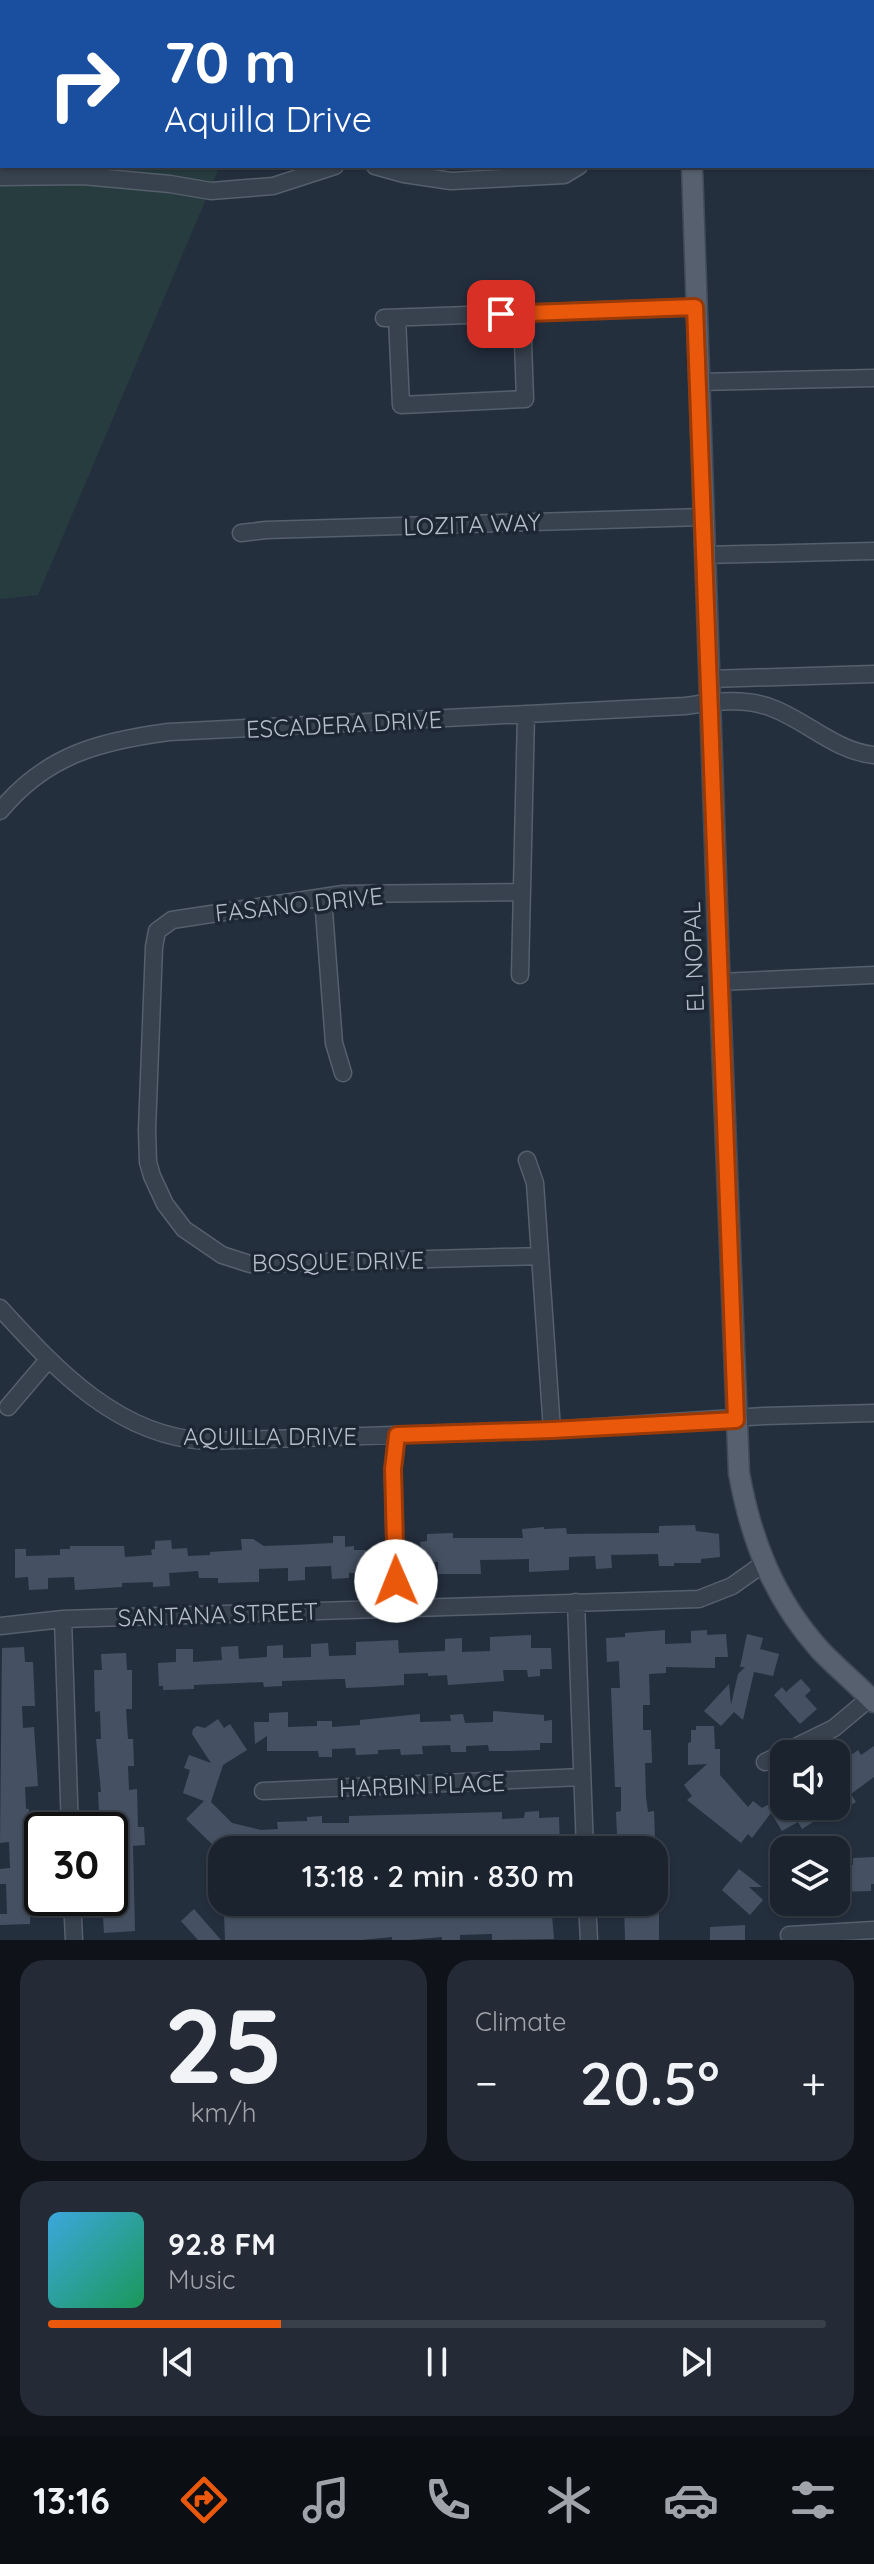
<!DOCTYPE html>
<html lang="en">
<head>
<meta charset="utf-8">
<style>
  :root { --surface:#1b232e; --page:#242b36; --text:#f1f3f6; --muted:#a0a4aa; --line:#39404a; --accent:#ea580c }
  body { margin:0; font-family:Quicksand,sans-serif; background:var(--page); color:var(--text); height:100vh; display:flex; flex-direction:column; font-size:30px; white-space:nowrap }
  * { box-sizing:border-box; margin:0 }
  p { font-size:26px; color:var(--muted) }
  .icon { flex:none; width:44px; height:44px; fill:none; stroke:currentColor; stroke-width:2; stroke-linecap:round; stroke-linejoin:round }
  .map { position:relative; height:1940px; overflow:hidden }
  .drawer { display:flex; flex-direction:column; gap:20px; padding:20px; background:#0f1319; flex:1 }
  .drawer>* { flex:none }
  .hud { position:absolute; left:0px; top:0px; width:874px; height:168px; box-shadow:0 2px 6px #0004,0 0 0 2px var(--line); background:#1a4fa0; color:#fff; overflow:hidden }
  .tools { position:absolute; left:770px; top:1740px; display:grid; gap:16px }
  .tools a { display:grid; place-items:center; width:80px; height:80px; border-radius:16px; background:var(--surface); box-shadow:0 2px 6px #0004,0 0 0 2px var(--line); font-size:40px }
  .speed { position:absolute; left:24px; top:1812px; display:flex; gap:16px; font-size:40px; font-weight:700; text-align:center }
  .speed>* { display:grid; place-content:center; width:104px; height:104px; border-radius:50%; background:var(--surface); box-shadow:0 2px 6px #0004,0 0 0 2px var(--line); line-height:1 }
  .speed .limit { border:4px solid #111; border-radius:12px; background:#fff; color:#111 }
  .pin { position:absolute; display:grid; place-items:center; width:68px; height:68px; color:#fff; margin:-34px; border-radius:16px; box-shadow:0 4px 12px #0006 }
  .me { position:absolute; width:88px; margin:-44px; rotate:359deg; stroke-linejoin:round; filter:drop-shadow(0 0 6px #0008) }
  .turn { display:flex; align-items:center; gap:28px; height:168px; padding:0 32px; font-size:36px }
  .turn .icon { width:104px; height:104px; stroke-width:2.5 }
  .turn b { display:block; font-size:56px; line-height:68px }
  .big { font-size:60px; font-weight:600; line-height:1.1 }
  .drawer .widget { flex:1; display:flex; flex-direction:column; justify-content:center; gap:12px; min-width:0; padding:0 28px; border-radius:24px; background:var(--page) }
  .drawer .dial { align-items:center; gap:0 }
  .dial b { font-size:104px; line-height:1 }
  .song { display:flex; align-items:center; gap:24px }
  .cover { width:96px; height:96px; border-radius:12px; background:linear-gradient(135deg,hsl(200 70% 55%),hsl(150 70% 35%)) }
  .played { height:8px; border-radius:4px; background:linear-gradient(90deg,var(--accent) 30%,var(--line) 30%) }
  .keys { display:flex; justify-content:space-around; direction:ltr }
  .heat { display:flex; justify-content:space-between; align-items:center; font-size:44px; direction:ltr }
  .drawer .tiles { flex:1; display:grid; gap:20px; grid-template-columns:1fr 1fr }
  .widget:last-child { grid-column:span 2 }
  .trip { position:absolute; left:208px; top:1836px; width:460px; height:80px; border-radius:24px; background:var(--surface); box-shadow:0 2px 6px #0004,0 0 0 2px var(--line); font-weight:600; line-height:80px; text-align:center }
  .dock { display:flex; height:128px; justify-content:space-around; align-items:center; background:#0b0e12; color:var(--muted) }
  .dock .icon { width:56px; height:56px }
  .dock .on { color:var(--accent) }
  .dock b { font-size:36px; color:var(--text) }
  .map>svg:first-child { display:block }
  .green { fill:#263c3f }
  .building { fill:#455162 }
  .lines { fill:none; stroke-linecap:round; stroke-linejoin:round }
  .minor-casing { stroke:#565f6c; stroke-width:19 }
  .major-casing { stroke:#414a57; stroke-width:23 }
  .minor { stroke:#38414e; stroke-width:16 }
  .major { stroke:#56606e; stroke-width:20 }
  .route-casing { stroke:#983908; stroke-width:20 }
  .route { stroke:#ea580c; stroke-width:14 }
  .labels { text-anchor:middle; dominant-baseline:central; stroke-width:7; stroke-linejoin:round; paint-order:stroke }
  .street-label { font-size:24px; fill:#b4bcc9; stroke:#1d2633 }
</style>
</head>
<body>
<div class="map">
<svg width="874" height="1940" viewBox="0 0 874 1940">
  <rect width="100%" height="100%" fill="#242f3e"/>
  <!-- green -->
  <path class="green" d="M0,0H512L2,2V166H220L38,595L0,599Z"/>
  <!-- building -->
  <path class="building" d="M695,1525L696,1531L719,1534L720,1557L701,1559V1563H674V1566H659L658,1554L611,1555L612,1568L596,1569L595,1556L569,1557V1570L529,1572V1559L480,1560L481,1574H438V1562L421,1563L420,1542L427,1541V1534L453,1533V1538H523L522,1529L544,1527V1529L566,1528L567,1534L659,1533V1526Z
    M333,1536H345V1547L354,1546V1550H366L367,1573H349V1578L332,1579L331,1566L305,1567V1580L288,1581V1568L259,1569V1582L218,1583V1578H199L198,1571L169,1573L170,1586L153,1587V1582L122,1583V1587L75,1590L74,1577L48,1578V1589L29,1590L28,1577L15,1578V1549H26V1556L60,1555V1549H70V1546H124L125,1557L152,1555L151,1550L155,1549V1541L171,1540L172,1549L187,1548L188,1556L210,1555V1552L242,1550L241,1539H253L264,1546L292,1545L333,1543Z
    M665,1630V1644L691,1643V1631L707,1630V1635L726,1634L728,1657H715V1668L666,1667V1673L649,1674L650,1705H643V1730H651L652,1763H645L646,1797L648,1812L654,1811L655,1838L647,1839V1846L625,1847L624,1835H617L616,1812L621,1811V1787H615L611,1688H620L619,1665V1661L607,1662L606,1638L625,1637V1633Z
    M747,1634L763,1638L760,1649L779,1654L773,1676L754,1672L743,1720L734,1712L721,1726L704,1711L729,1684L731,1705L738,1674L745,1667H740Z
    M531,1635V1648H551L552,1669H540V1676L528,1677L527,1670H503L504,1681L448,1685L447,1675L428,1676V1673L404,1674V1685L372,1687L346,1688L345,1679H338L282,1681V1686L264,1687L263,1682L194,1685V1689L163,1690V1686H159L158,1663L176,1662V1649H193V1662L222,1660L221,1647L238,1646L239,1659L267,1657V1646L283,1645V1658L311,1657V1644L328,1643L329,1656L356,1655V1642L398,1640L399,1653L445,1651V1639L462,1638V1652L490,1651V1637Z
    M24,1647L25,1662H33L35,1706H22L23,1728L34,1727L38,1786L25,1787L26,1809H29V1827L37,1826V1842H32V1866H41L43,1910L30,1911V1924L0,1925V1914H7L6,1884H0V1869L10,1868L9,1842L0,1843L2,1648Z
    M126,1653L127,1670H132V1709H126L128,1739H133L134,1766H128L129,1790L137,1789L138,1827H144L145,1845L133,1846L135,1931L104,1933L103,1916H112L111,1900H117L115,1875H110V1857H113V1834H110V1830H100L98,1792H101L96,1739H101L100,1711L95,1712L94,1670H102L101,1654Z
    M801,1679L811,1690L805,1696L817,1709L800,1724L774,1695L782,1687L786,1692Z
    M493,1711L544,1715V1721L552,1720V1743H540V1750L511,1751H489L488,1745L466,1746V1752H451L450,1745L422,1746L423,1754L401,1755L400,1749L378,1750V1754L356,1755L355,1748L332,1749V1757H319L318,1751H267V1736L255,1744L254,1722H269V1713L288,1712V1727L317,1726V1721H332V1727L360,1725V1720L420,1714V1722L451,1721L450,1715L463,1714L465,1723L493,1722Z
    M218,1719L224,1728L230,1724L247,1750L223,1765L211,1802L232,1823L261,1830L278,1829L277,1822L307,1821V1817L322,1816V1823H349V1816L502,1812V1819L524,1818L525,1812L539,1811V1818L559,1817L560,1850H482V1843L451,1845V1850H438L437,1844L411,1845L412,1850H392V1847L365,1848V1850H352L351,1847L323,1850H218L186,1819L204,1801L183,1793L190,1770L184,1768L189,1755L211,1763L192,1734L193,1729L197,1726L205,1728Z
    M696,1726H714L715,1749H720V1775L748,1807L753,1801L762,1808L784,1796V1806H836V1766L858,1750L861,1755L874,1746V1777L851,1794L856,1802L843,1810L840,1805L802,1829L798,1822L782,1831L771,1813L752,1838L748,1834L741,1843L687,1800L692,1796L684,1785L707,1764L688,1765V1743L691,1742V1730H696Z
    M874,1857V1884H871V1891L836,1892V1865H853V1858Z
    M739,1869L762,1887H749L763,1900L750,1915L722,1890Z
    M443,1902H457L458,1910L491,1909L490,1902H505V1907L551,1904L554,1939L492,1940V1934L460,1935V1940H442V1937L410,1940H392V1937L362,1940H225L224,1913L252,1912L251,1904H268V1918L297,1917V1904H311V1912L361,1910V1915L388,1914V1904L408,1903V1913L437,1912V1904Z
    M624,1902H659V1940H625Z
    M194,1909L221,1940H198L181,1921Z
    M745,1925V1940H710V1927Z"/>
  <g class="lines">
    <defs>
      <path id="minor" d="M792,0L793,2
        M858,0V2
        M375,166L404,174L451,181L564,175L579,166
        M0,177L83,176L170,184L211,191L273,186L335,166
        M384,318L695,307
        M397,318L401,405L525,399L522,313
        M698,382L874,378
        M241,533L266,530L703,517
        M704,555L874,551
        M709,679L874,674
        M0,811C46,755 100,741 169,732L685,706C713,702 744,697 772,708C807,721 835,751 874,755
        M522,892L343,894L172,920L157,931L154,947L147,1130L148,1162L152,1176L165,1204L184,1229L222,1255L250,1264L540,1256
        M323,898L334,1043L343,1073
        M520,975L526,714
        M719,982L874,975
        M527,1160L535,1183L552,1430
        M0,1308C56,1369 118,1437 207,1441L552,1430L764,1416L874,1413
        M8,1407L48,1360
        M576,1602L585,1850
        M396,1608L393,1469L397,1435
        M63,1619L70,1830
        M0,1626L63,1619L699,1599L732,1586L763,1564
        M765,1762L834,1728L870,1698
        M263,1791L581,1777
        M72,1898L74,1940
        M587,1902L589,1940
        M789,1935L874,1930"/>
      <path id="major" d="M872,22H874
        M692,166L720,994L739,1473C751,1540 774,1599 820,1650C837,1668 857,1684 874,1702"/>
    </defs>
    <!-- minor casing -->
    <use href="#minor" class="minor-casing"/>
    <!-- major casing -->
    <use href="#major" class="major-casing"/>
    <!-- minor -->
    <use href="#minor" class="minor"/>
    <!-- major -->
    <use href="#major" class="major"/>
  </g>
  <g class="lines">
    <defs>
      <path id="route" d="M396,1581L393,1469L397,1435L552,1430L736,1420L695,307L501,314"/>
    </defs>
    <!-- route casing -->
    <use href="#route" class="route-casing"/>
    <!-- route -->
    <use href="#route" class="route"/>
  </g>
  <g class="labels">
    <!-- street labels -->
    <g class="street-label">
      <text transform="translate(472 524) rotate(-2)">LOZITA WAY</text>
      <text transform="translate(344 724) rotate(-3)">ESCADERA DRIVE</text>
      <text transform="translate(299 904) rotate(-6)">FASANO DRIVE</text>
      <text transform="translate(693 957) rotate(-92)">EL NOPAL</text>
      <text transform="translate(338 1261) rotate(-1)">BOSQUE DRIVE</text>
      <text x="270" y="1436">AQUILLA DRIVE</text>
      <text transform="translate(218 1614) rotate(-2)">SANTANA STREET</text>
      <text transform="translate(422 1785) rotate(-2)">HARBIN PLACE</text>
    </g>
  </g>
</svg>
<div class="tools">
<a><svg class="icon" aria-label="sound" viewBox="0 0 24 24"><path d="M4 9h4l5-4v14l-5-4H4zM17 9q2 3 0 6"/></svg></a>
<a><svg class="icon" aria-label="layers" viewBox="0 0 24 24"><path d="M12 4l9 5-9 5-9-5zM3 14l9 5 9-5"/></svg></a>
</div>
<div class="speed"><div class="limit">30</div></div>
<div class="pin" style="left:501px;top:314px;background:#d93025"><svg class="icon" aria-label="arrive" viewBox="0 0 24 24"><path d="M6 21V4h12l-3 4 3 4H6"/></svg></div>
<svg class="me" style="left:396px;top:1581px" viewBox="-20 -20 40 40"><circle r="19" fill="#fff"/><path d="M0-13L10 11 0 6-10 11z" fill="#ea580c"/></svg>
<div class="trip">13:18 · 2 min · 830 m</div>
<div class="hud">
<div class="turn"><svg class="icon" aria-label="right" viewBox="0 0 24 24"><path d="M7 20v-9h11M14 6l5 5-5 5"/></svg><div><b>70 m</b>Aquilla Drive</div></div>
</div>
</div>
<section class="drawer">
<div class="tiles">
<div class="widget dial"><b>25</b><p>km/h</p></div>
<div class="widget"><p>Climate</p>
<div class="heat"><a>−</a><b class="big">20.5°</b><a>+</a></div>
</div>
<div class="widget">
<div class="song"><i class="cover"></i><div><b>92.8 FM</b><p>Music</p></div></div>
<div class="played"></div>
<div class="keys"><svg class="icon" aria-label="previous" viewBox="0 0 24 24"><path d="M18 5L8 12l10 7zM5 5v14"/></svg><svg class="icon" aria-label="pause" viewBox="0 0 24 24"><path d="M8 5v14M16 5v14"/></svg><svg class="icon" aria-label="next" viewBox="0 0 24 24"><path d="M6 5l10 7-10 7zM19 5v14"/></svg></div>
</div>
</div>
</section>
<nav class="dock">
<b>13:16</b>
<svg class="icon on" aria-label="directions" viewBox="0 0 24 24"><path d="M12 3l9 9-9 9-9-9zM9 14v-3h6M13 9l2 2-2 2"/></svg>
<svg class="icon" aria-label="music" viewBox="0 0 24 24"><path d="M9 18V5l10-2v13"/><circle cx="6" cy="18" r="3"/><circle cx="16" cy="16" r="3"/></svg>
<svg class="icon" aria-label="phone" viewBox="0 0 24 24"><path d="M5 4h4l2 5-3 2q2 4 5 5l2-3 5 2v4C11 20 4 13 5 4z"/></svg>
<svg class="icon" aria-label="climate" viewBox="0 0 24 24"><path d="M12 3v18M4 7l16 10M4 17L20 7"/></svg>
<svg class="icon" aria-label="car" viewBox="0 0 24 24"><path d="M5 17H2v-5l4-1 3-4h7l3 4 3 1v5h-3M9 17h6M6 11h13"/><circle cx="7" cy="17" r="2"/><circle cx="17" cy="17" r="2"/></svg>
<svg class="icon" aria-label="filters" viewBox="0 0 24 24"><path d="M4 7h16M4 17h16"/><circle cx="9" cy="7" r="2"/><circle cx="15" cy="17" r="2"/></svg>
</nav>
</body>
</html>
